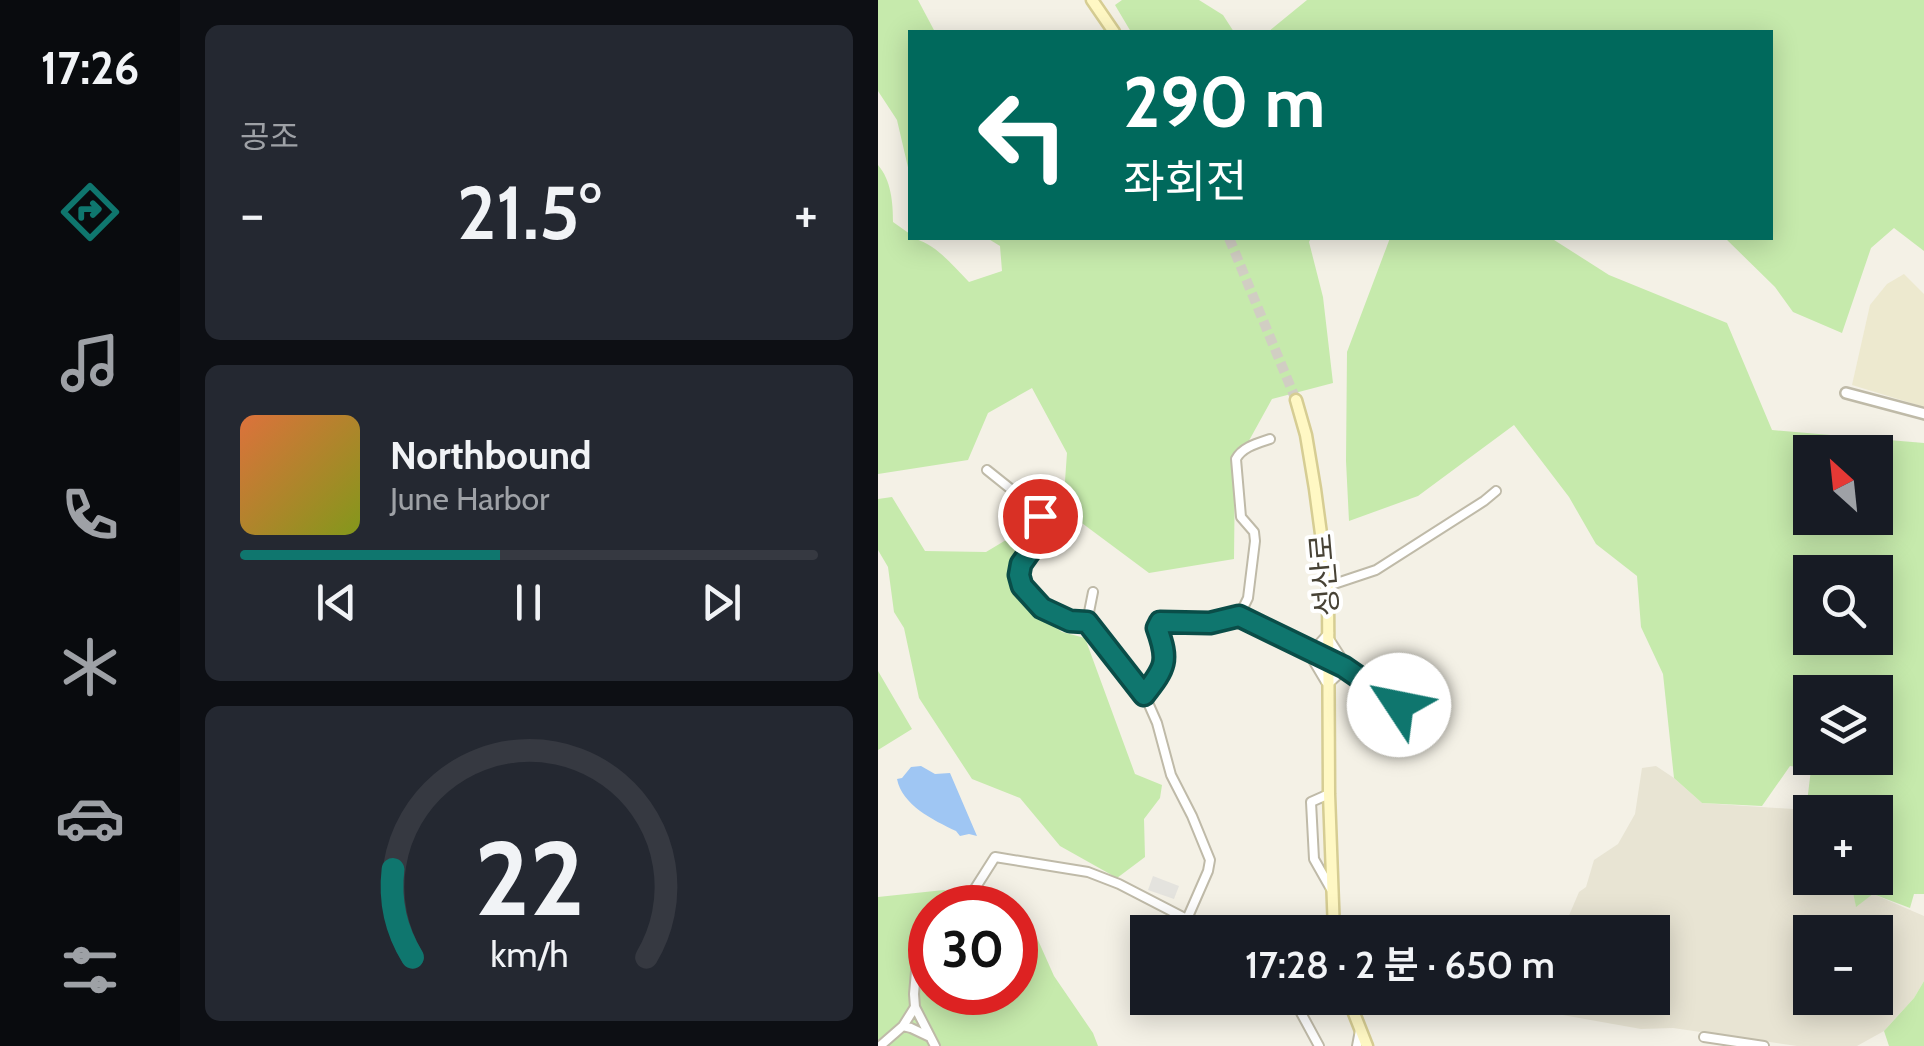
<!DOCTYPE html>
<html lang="ko">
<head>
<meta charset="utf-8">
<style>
  :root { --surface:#171b24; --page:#242831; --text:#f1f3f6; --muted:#9ea1a6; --line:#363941; --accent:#0f766e }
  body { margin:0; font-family:Cabin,"Noto Sans KR",sans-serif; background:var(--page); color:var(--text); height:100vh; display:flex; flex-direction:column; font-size:38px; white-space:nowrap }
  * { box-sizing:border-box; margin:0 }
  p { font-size:32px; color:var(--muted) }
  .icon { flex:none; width:55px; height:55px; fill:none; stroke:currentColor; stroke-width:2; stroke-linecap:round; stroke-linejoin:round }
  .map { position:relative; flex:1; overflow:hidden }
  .side { display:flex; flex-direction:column; gap:25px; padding:25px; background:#0d0f14; width:698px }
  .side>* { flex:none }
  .hud { position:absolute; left:30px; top:30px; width:865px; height:210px; border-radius:0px; box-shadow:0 5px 25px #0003; background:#00695c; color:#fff; overflow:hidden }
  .needle { width:65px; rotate:333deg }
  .fabs { position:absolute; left:915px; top:435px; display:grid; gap:20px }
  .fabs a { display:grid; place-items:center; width:100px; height:100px; border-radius:0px; background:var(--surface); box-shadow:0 5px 25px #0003; font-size:50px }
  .speed { position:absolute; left:30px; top:885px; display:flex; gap:20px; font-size:50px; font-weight:700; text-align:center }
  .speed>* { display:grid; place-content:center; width:130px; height:130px; border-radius:50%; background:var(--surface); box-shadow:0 5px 25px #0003; line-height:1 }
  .speed .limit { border:15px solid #d22; background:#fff; color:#111 }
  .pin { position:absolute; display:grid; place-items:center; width:85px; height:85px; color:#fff; margin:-42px; border:5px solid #fff; border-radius:50%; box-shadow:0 2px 10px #0007 }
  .me { position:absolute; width:110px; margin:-55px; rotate:304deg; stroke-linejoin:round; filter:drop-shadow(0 0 8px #0008) }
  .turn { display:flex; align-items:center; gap:35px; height:210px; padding:0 50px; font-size:45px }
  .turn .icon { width:130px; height:130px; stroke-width:2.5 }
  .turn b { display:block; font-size:70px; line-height:85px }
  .big { font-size:75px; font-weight:600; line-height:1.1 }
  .side .tile { flex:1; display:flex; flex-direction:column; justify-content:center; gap:15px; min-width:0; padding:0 35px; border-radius:15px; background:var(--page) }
  .side .dial { align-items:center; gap:0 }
  .dial svg { height:260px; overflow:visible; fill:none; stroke:var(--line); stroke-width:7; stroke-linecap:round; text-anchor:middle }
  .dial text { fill:var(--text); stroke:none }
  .song { display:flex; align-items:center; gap:30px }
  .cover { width:120px; height:120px; border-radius:15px; background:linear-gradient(135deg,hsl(20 70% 55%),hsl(70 70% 35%)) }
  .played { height:10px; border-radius:5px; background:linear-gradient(90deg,var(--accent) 45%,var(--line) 45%) }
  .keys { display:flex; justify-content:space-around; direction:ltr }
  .heat { display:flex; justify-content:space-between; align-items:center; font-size:55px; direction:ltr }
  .trip { position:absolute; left:252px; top:915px; width:540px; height:100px; border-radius:0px; background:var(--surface); box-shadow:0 5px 25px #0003; font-weight:600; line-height:100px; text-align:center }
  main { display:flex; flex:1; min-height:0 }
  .dock { display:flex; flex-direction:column; width:180px; justify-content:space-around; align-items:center; background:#090b0e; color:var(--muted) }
  .dock .icon { width:70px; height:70px }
  .dock .current { color:var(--accent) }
  .dock b { font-size:45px; color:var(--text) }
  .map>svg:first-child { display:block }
  .residential { fill:#e8e4d3; fill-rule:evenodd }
  .education { fill:#ede9cf }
  .green { fill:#c6eaac; fill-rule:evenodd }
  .parking { fill:#e4e3de }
  .water { fill:#9fc6f3 }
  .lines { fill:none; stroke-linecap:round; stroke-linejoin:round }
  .secondary-tunnel { stroke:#d1cec3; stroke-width:10; stroke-dasharray:10 5; stroke-linecap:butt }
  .minor-casing { stroke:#bfbaa8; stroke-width:12 }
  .tertiary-casing { stroke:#bfbaa8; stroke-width:14 }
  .secondary-casing { stroke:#d6cd93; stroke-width:15 }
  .minor { stroke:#fff; stroke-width:8 }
  .tertiary { stroke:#fff; stroke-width:9 }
  .secondary { stroke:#fff8c4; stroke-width:10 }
  .route-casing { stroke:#0a4d48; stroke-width:25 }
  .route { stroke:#0f766e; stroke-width:18 }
  .labels { text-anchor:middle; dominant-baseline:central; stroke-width:8; stroke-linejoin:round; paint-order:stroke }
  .street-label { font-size:30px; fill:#474235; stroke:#fff }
</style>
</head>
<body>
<main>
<nav class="dock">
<b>17:26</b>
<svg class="icon current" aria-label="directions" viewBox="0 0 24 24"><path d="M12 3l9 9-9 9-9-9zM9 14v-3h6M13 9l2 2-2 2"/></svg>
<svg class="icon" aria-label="music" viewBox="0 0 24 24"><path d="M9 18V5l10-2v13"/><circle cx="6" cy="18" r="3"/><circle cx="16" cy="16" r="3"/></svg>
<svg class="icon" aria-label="phone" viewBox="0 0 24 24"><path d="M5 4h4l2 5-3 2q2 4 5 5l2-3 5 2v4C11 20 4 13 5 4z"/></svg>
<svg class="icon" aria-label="climate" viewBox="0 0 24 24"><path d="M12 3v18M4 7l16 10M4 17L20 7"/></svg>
<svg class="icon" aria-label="car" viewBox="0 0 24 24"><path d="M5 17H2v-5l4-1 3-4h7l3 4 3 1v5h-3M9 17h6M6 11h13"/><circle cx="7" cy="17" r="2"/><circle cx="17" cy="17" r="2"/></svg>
<svg class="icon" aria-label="filters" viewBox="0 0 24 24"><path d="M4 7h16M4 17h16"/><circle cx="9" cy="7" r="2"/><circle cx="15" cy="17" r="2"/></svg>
</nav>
<section class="side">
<div class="tile"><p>공조</p>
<div class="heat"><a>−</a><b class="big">21.5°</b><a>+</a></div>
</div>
<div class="tile">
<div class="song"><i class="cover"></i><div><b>Northbound</b><p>June Harbor</p></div></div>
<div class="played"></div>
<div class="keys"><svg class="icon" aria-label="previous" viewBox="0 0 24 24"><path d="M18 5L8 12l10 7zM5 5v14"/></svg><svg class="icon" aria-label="pause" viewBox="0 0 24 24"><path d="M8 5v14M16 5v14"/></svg><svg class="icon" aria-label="next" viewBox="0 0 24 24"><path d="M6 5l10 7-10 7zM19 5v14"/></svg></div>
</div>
<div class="tile dial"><svg viewBox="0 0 100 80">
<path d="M14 69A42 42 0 1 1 86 69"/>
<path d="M14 69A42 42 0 0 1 8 42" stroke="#0f766e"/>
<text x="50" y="56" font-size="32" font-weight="700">22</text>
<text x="50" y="72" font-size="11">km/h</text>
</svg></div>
</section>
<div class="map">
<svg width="1047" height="1046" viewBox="0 0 1047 1046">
  <rect width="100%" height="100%" fill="#f4f1e6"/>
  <!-- residential -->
  <path class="residential" d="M778,766L796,778L824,803L959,812H932V878H972L978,906L995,894L1046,916V981L1036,998L1006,1031L979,1046H919L795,1028L763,1029L651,1009L656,998H775V932H684L701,892L708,887L716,860L740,844L757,814L764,768ZM932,932H998V998H932Z"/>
  <!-- education -->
  <path class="education" d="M1026,274L1046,294V407L974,385L992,305L1009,284Z"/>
  <!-- green -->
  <path class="green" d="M0,0H40L57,32H32V176L19,120L0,91Z
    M244,0H321L345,15L356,32H253L237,5Z
    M429,0H1046V251L1016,228L993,248L964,333L915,312L897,287L847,238H892V32H390Z
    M0,165C13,180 15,202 15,222L32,234V238C56,241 75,266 91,282L124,271L122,246L109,238H433L431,242L445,297L455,383L394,399L357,466L356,559L271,573L185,509L189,453L154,388L110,413L90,460L0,474Z
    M512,238H673L731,275L849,323L894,430L1046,443L1047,894H1036L1032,908L995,894L978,907L972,878H998V812L928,811L933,769L912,766L884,806L824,803L796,778L785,674L763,627L759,576L718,544L691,497L636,425L540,496L471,521L468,461L469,352ZM932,452H998V518H932ZM932,572H998V638H932ZM932,692H998V758H932Z
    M149,481L177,491L175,531L151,567L155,611L184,632L207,638L257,774L284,785L282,798L266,819L267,857L239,878L182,846L142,798L94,779L41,698L26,628L16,612L10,567L0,550V499L14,497L47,551L108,552L133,537Z
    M0,671L34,729L0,750Z
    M66,890L115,907L52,908V992H138V916L151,920L176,976L215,1033L220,1046H0V897Z
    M1046,981V1046H1011L1006,1031L1036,998Z"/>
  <!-- parking -->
  <path class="parking" d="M275,876L301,886L296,899L270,890Z"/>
  <!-- water -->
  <path class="water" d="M43,766L57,774L72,773L99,836L91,834L82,836L78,831C55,820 24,805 19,779L24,778L33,767Z"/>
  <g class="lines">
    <!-- secondary-tunnel -->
    <path class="secondary-tunnel" d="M351,238L418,400"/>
    <defs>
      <path id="minor" d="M109,470L149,502L162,516L158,543L143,564L141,575L144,586L164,608L192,621L209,622L264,689L279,723L293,775L314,816L332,860L330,871L309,919
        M450,586L498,570L606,501L618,491
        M361,616L370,598L377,541L376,532L363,517L358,459C364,447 380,443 392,439
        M209,622L215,592
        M448,682L429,650L441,644L451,633
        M451,683L463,672L471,670L451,639
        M267,695C288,668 291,660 279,628L282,622L332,623L361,616L466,667L521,705
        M451,794L433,802L436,859L453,889
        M81,908L96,890L117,857L210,872L241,884L334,932
        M52,940L39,960L36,994L37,1007L57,1046
        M415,998L441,1046
        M384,1001L388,998
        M25,1026L33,1028L52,1037
        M826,1037L886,1046
        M2,1046L25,1026L37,1007
        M479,1046L482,1030"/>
      <path id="tertiary" d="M968,393L1047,414"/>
      <path id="secondary" d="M214,0L236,32
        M418,400L428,435L437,489L450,586L451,794L456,932
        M470,998L489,1046"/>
    </defs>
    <!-- minor casing -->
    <use href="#minor" class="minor-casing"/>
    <!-- tertiary casing -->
    <use href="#tertiary" class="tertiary-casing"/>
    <!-- secondary casing -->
    <use href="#secondary" class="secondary-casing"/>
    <!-- minor -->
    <use href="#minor" class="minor"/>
    <!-- tertiary -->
    <use href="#tertiary" class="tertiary"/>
    <!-- secondary -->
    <use href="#secondary" class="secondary"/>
  </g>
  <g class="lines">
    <defs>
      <path id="route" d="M162,516L158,543L143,564L141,575L144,586L164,608L192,621L209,622L266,695C288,667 291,661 279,628L282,622L332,623L361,616L466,667L521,705"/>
    </defs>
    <!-- route casing -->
    <use href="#route" class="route-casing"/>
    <!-- route -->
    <use href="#route" class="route"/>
  </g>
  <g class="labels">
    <!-- street labels -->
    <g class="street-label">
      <text transform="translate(446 575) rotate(-95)">성산로</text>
    </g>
  </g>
</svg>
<div class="fabs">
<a><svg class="needle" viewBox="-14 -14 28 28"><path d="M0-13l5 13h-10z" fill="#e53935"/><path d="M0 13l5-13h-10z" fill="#9ea1a6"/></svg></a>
<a><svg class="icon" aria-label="search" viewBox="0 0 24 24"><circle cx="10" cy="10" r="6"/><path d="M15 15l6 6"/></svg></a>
<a><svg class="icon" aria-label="layers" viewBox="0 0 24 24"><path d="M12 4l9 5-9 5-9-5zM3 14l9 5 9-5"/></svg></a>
<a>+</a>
<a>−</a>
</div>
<div class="speed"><div class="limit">30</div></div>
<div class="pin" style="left:162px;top:516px;background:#d93025"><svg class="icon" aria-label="arrive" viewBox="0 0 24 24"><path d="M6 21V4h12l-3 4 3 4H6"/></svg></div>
<svg class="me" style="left:521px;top:705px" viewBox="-20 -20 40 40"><circle r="19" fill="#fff"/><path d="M0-13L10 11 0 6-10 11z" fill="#0f766e"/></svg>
<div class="trip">17:28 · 2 분 · 650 m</div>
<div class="hud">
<div class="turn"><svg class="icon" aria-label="left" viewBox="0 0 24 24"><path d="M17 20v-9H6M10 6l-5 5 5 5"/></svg><div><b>290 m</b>좌회전</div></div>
</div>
</div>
</main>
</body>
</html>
